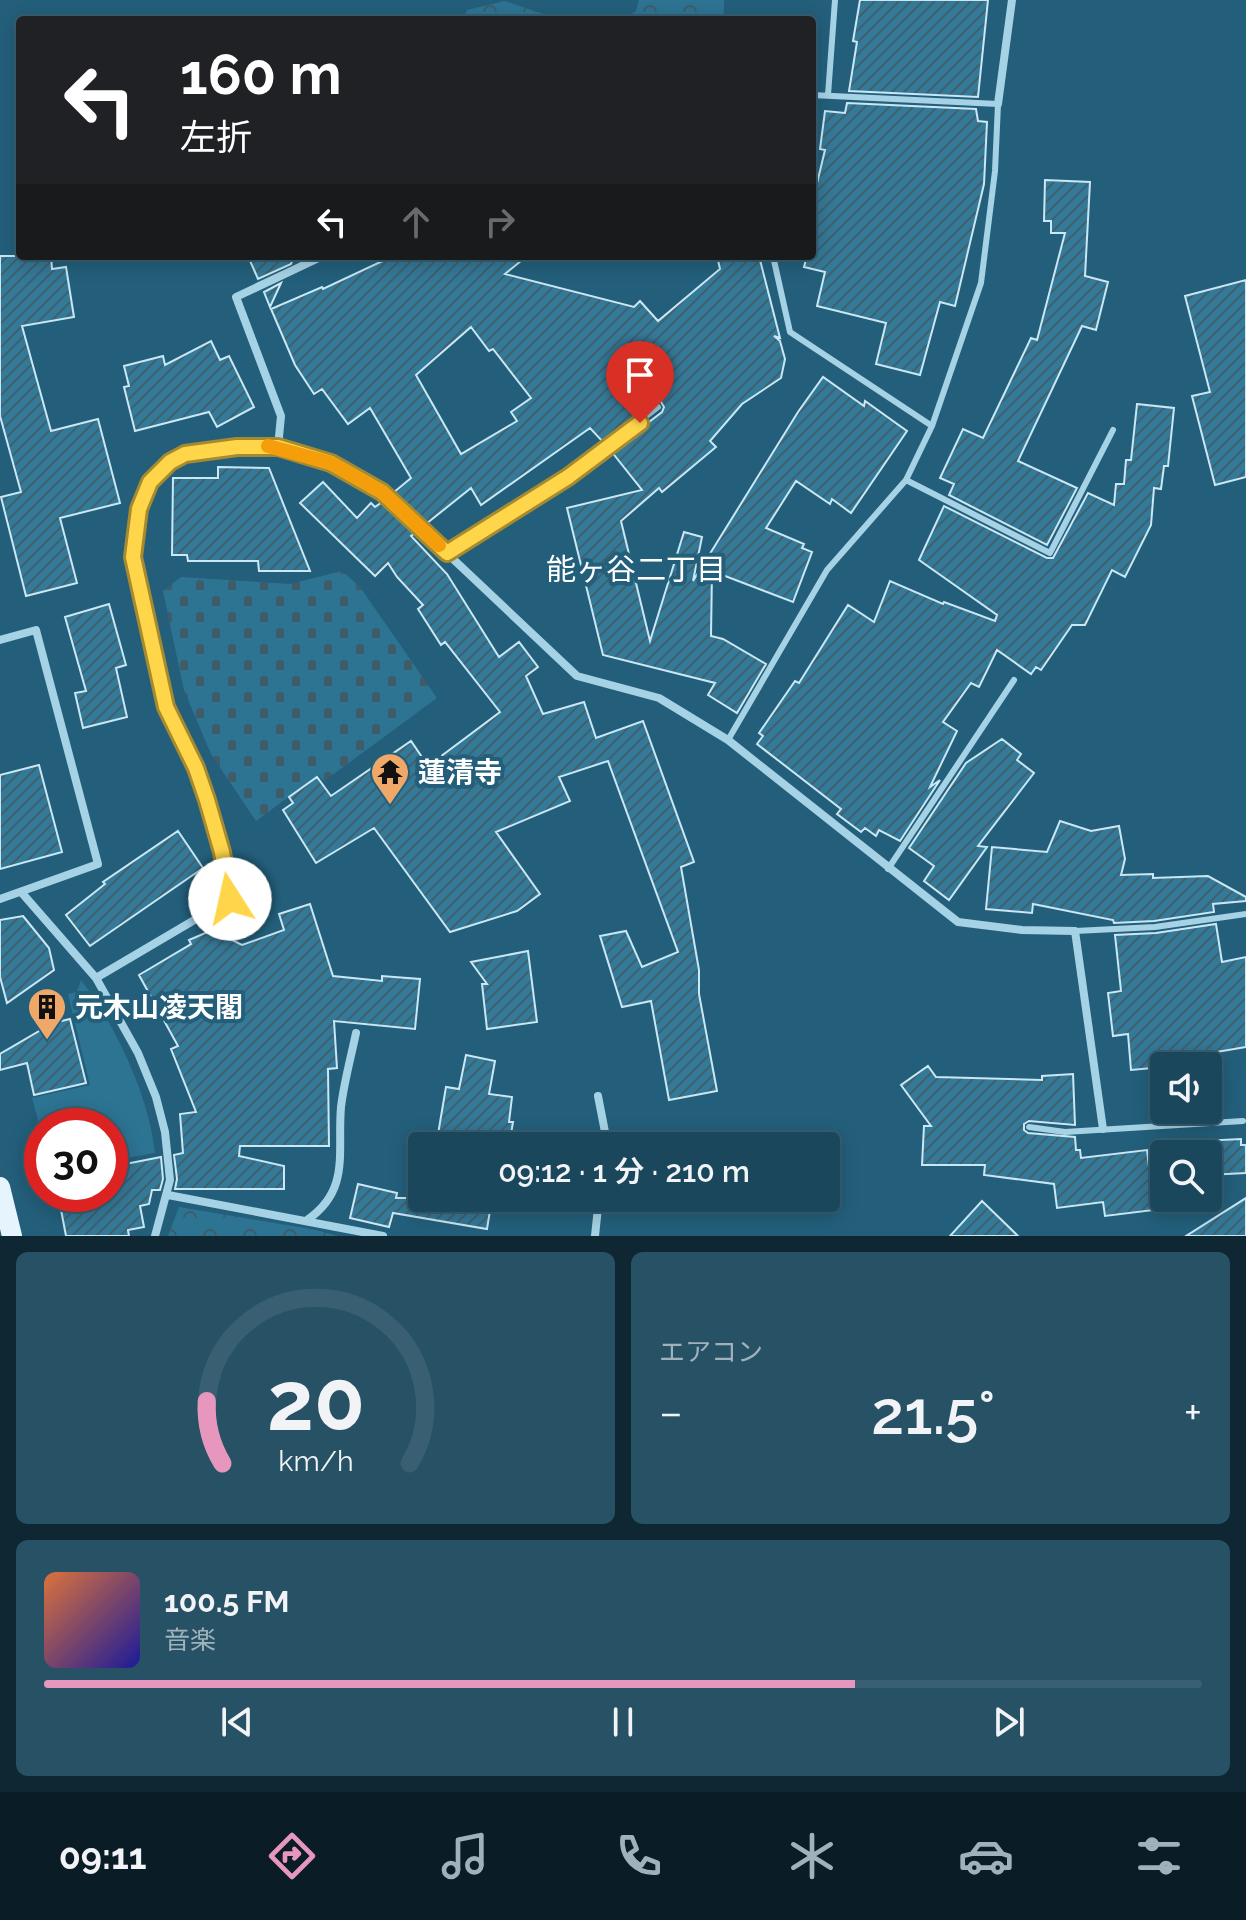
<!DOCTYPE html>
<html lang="ja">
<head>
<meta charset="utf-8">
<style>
  :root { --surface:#1a475c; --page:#275165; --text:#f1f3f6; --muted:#9fb2bb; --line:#385f72; --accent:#e797bd }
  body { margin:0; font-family:Raleway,"Noto Sans JP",sans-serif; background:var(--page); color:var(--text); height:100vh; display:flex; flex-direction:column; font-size:30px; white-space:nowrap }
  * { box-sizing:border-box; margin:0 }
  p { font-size:26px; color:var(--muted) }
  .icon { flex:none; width:44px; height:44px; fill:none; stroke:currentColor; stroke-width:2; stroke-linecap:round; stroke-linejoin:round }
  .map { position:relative; height:1236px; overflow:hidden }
  .side { display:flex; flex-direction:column; gap:16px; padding:16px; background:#0e2733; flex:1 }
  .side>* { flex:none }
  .hud { position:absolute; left:16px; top:16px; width:800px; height:244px; border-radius:8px; box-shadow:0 4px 20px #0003,0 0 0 2px var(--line); background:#202124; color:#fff; overflow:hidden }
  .tools { position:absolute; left:1150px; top:1052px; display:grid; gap:16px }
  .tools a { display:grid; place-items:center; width:72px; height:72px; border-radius:8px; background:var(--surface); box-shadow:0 4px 20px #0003,0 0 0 2px var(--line); font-size:40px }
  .speed { position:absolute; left:24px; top:1108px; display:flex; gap:16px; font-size:40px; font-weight:700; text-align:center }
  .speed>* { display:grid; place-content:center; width:104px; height:104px; border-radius:50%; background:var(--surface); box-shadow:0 4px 20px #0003,0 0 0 2px var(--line); line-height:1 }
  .speed .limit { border:12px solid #d22; background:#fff; color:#111 }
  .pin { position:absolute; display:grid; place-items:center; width:68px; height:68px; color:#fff; margin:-82px -34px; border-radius:50% 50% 50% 0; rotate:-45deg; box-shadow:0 0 8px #0007 }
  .pin .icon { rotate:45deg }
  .me { position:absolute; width:88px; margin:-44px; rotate:350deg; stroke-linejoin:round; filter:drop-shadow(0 0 6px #0008) }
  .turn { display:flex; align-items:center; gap:28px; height:168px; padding:0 32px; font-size:36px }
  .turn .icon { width:104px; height:104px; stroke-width:2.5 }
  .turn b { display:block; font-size:56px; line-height:68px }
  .lanes { display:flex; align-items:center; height:76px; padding:0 32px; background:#0003; justify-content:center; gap:40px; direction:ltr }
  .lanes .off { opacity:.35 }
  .big { font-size:60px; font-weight:600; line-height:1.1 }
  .side .widget { flex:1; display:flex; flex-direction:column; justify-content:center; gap:12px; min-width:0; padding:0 28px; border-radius:12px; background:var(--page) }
  .side .dial { align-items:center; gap:0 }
  .dial svg { height:208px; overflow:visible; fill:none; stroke:var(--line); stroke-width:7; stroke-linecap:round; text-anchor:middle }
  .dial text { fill:var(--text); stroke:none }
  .song { display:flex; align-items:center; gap:24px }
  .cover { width:96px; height:96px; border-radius:12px; background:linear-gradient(135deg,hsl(20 70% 55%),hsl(240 70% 35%)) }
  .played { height:8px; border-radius:4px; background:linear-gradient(90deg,var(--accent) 70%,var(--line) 70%) }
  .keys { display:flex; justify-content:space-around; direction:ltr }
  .heat { display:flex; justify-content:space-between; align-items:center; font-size:44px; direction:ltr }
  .side .tiles { flex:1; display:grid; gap:16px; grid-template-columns:1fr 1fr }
  .widget:last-child { grid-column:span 2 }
  .trip { position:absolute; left:408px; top:1132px; width:432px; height:80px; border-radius:8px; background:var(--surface); box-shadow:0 4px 20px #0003,0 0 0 2px var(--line); font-weight:600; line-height:80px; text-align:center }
  .dock { display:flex; height:128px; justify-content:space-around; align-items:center; background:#0a1c25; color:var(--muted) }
  .dock .icon { width:56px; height:56px }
  .dock .on { color:var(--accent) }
  .dock b { font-size:36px; color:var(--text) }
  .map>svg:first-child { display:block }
  .green { fill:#2d7493 }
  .forest { fill:url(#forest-crowns) }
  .cemetery { fill:url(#cemetery-stones) }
  .building { fill:url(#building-hatch); stroke:#c9e7f4; stroke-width:2; fill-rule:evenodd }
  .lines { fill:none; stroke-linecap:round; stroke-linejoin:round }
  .service { stroke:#a6d2e5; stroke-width:6 }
  .minor { stroke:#a6d2e5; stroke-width:8 }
  .primary { stroke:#e6f4fd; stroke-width:20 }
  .route-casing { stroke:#a68a30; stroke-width:20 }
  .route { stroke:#ffd54a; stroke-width:14 }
  .slow { stroke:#f59e0b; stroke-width:14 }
  .labels { text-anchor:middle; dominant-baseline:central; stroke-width:8; stroke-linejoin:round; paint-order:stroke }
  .poi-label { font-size:28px; font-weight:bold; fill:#fff; stroke:#235f7b; text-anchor:start }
  .neighbourhood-label { font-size:30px; fill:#fff; stroke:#235f7b }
</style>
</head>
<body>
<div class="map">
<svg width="1246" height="1236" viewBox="0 0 1246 1236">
  <defs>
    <pattern id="forest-crowns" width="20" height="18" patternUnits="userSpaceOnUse" patternTransform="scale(2)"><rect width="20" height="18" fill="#2d7493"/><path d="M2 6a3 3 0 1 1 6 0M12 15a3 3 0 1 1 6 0" fill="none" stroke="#405c68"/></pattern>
    <pattern id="cemetery-stones" width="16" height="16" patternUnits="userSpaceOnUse" patternTransform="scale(2)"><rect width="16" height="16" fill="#2d7493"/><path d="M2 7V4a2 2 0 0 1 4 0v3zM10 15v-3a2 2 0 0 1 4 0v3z" fill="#405c68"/></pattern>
    <pattern id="building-hatch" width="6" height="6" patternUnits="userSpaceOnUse" patternTransform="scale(2)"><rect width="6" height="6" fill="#337998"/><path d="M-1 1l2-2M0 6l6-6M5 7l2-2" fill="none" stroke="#41606e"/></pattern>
  </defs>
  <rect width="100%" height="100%" fill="#235f7b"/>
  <!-- green -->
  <path class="green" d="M81,980C116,1026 149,1096 155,1153L110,1161V1126H42V1134L32,1098L90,1085L68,994L77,992Z"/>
  <!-- forest -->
  <path class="forest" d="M639,0H724V20H622L636,11Z
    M505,1L561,20H463L467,10Z
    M179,1207L316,1230L338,1236H168Z"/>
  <!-- cemetery -->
  <path class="cemetery" d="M342,571L360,587L437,698L324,781L318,775L256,821L211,754L184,690L163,591L181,577L290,584Z"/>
  <!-- building -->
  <path class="building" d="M860,0H988L978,97L849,91L857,42L853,41Z
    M847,103L976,109L978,121L987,122L984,184L955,306L940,302L920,375L876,364L886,323L817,306L825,272L804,267L807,256H812V204L825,150L820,149L825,111L845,113Z
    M1045,180L1090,182L1085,276L1108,282L1096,330L1082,326L1018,461L1077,488L1047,545L949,495L954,484L940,478L963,429L983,438L1031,338L1037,340L1065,233H1051V221H1044Z
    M0,256H51L52,269L66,267L74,317L22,326L51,431L98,419L120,503L60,518L77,583L26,596L1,497L21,492L0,416Z
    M248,256H294L291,264L258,279Z
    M393,256H527L505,274L634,307L640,301L658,321L720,269L717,256H759L780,338L774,336L780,341L785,359L781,378L742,404L710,441L716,447L662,492L659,488L621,521L650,641L684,532L702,537L693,581L798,412L823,377L864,406L865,401L907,431L851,513L832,499L830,504L796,481L766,528L804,544L802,548L812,552L793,602L712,571L711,636L723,639L766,664L737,713L708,695L715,683L603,655L567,508L642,490L611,451L662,412L664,407L661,402H654L603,442L590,428L481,505L471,488L426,524L393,493L411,478L370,408L348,424L322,389L314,394L295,365L271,309L322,287L323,289ZM471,327L489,351L493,349L531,398L511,412L517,421L461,454L416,375Z
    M1246,280V477L1215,485L1192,396L1210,392L1185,296Z
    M281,283L270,307L264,292Z
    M211,341L220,360L229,356L254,407L217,427L209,412L135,431L124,387L129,386L124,366L163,356L165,365Z
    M1137,404L1174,408L1168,466H1164L1161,489L1154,488L1151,525L1125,577L1112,570L1085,625H1072L1041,670L1036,667L1031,674L997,650L979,687L971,683L943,722L957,731L930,787L940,780L900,841L879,830L876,836L865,828L861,832L837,814L841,809L757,744L763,736L759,733L795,681L799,683L848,605L874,622L890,581L943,604L944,602L995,621L997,615L919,560L944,506L1047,558H1053L1088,493L1114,505L1116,484H1124L1126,460H1131Z
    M218,467L269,468L310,571H259L258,561H188L187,555H172L173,478H218Z
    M323,482L357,518L371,503L375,507L382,502L415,533L411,536L447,574L499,657L519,642L538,667L526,676L543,714L584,702L596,738L643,721L694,862L681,867L699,970V994L717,1091L669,1100L651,1001L622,1007L600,936L626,931L642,967L678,952L608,761L559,777L570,801L496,832L540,894L517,911L450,932L374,828L316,863L283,810L293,803L289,797L317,777L331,796L411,741L428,766L500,712L445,642L441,645L418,609L423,605L397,577L388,563L375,576L300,503Z
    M109,604L126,665L116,668L127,717L83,728L75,693L86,691L65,617Z
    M1002,739L1021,754L1017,760L1034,773L978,846L987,847L949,900L924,881L934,866L909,848L966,763Z
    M39,765L62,852L0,869V775Z
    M1060,821L1091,831L1119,826L1125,859L1121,875L1153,874V878L1208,876L1246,897V901L1213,904L1214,912L1154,921L1114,923L1113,920L1033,904L1032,913L986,909L992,847L1047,852Z
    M178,831L203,868L90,946L66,915L105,884L103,882Z
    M310,904L333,976L382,981V976L420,979L415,1029L334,1021L337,1068L328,1069L329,1146H240L239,1156L284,1166V1189H175L177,1179L174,1155L183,1153L180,1114L196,1112L171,1049L178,1046L139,975L191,944L189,940L212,930L242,945L284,930L279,914Z
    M23,916L49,948L54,970L7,1003L0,977V920Z
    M1216,924L1222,962L1246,957V1047L1187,1057V1061L1166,1063L1164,1067L1131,1070L1128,1034L1113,1036L1108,993L1121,991L1115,935L1156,933Z
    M528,951L537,1022L487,1029L482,984H487L471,962Z
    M70,1019L86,1083L34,1095L27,1063L0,1070V1054L53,1023Z
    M466,1055L495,1061L489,1094L512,1097L509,1122H513L509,1146H436L446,1087L459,1089Z
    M928,1066L936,1077L1042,1080V1076L1073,1074L1075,1125L1029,1121L1024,1124V1130L1028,1133L1075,1137L1076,1150H1080L1081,1158L1147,1150L1154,1210L1105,1216L1103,1202L1057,1208L1054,1184L984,1175L985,1165H922L924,1126H931L901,1085Z
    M1241,1139V1145H1246V1173L1208,1175V1154H1167L1161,1143Z
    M161,1157L163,1179L160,1190H152L149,1204L140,1206L144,1227L128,1230L129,1236H66L58,1194H110V1167Z
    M358,1184L397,1193L396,1198H492L487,1229L393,1213L389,1227L350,1218Z
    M1246,1198V1236H1186Z
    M982,1201L1018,1236H950Z"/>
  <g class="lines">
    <!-- service -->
    <path class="service" d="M828,95L835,0
      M773,256L790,332L932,426
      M906,480L1050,553L1113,430
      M447,553L568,477L658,407
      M728,740L827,570L906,480L932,426L981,283L995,171L998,104L812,95
      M888,869L1014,680
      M1075,931L1155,927L1246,914
      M1029,1127L1065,1132L1243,1121"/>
    <!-- minor -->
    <path class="minor" d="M998,104L1012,0
      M278,447L281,416L236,297L323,256
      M0,640L36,630L98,864L0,899
      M22,893L96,978L138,1053L156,1097L165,1132L170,1180L155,1236
      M96,978L230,899L222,852L207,800L196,768L166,707L133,557L134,533L139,509L150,482L170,462L185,454L259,446L278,447L331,463L382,492L577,676L659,698L728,740L958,922L1022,930L1075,931L1103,1129
      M598,1096L605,1132L604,1146
      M168,1195L383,1236
      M307,1220C351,1190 337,1152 341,1107C344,1082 351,1057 356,1033
      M595,1236L599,1198"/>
    <!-- primary -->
    <path class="primary" d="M0,1187L12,1236"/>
  </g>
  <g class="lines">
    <defs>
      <path id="route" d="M230,899L222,852L207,800L196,768L166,707L133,557L139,509L150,482L170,462L185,454L237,447H278L331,463L382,492L447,553L568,477L640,423"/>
    </defs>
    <!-- route casing -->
    <use href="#route" class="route-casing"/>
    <!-- route -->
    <use href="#route" class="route"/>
    <!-- slow -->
    <path class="slow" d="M268,446L331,463L382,492L439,545"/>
  </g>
  <!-- icons -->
  <defs>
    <symbol id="temple-pin" viewBox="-11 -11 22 30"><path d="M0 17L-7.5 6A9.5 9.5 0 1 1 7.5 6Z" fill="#f0a869" stroke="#235f7b"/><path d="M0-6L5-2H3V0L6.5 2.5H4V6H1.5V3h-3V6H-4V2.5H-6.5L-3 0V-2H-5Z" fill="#111"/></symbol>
    <symbol id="building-pin" viewBox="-11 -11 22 30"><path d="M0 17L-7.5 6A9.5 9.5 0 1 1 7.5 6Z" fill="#f0a869" stroke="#235f7b"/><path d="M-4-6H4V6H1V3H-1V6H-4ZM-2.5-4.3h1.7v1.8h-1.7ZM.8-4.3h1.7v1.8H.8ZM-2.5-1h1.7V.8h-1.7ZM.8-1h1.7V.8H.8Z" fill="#111"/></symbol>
  </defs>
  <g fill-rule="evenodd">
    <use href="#temple-pin" x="368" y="750" width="44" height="60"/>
    <use href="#building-pin" x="25" y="985" width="44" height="60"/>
  </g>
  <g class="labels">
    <!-- poi labels -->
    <g class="poi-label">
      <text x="418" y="772">蓮清寺</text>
      <text x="75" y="1007">元木山凌天閣</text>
    </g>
    <!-- neighbourhood labels -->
    <g class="neighbourhood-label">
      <text x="636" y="569">能ヶ谷二丁目</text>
    </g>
  </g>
</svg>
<div class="tools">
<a><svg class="icon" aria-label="sound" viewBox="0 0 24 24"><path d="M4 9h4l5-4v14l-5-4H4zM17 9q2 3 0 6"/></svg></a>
<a><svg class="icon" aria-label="search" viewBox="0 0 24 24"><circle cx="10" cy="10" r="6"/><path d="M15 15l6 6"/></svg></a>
</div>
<div class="speed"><div class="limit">30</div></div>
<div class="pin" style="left:640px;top:423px;background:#d93025"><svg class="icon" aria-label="arrive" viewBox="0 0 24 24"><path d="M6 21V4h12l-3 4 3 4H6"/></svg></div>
<svg class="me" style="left:230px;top:899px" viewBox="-20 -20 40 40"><circle r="19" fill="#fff"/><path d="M0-13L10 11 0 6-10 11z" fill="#ffd54a"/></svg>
<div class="trip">09:12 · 1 分 · 210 m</div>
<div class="hud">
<div class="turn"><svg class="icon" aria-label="left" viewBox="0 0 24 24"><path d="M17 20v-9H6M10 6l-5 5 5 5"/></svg><div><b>160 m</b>左折</div></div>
<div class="lanes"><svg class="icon" aria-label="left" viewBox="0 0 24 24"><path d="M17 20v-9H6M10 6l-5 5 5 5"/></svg><svg class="icon off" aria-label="ahead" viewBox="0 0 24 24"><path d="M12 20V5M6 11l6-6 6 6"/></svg><svg class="icon off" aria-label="right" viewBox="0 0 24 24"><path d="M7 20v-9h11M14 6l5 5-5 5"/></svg></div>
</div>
</div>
<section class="side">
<div class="tiles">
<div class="widget dial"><svg viewBox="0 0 100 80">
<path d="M14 69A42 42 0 1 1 86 69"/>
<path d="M14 69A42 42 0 0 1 8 45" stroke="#e797bd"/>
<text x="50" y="56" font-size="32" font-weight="700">20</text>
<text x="50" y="72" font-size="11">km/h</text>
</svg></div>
<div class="widget"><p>エアコン</p>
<div class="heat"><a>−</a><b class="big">21.5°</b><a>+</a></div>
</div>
<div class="widget">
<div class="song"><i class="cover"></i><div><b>100.5 FM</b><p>音楽</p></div></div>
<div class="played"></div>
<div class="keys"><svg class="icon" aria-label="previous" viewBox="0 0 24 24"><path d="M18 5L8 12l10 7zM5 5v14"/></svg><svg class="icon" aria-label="pause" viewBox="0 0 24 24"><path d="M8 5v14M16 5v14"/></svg><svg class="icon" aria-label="next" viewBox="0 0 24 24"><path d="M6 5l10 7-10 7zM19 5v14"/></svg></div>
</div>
</div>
</section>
<nav class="dock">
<b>09:11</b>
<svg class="icon on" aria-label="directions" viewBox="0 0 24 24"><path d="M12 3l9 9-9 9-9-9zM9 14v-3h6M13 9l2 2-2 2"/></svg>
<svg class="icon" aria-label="music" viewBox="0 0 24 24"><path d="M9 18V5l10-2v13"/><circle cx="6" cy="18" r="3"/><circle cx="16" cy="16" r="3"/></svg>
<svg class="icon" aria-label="phone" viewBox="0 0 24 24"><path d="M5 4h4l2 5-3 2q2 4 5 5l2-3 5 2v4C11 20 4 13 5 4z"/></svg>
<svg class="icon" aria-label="climate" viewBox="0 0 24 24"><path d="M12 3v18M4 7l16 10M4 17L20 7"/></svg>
<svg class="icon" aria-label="car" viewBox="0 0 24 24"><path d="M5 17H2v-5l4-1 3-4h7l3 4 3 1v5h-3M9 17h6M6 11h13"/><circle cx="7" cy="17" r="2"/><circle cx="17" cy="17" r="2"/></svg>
<svg class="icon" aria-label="filters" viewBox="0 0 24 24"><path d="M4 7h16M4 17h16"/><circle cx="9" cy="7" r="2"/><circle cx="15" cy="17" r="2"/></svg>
</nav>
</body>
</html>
